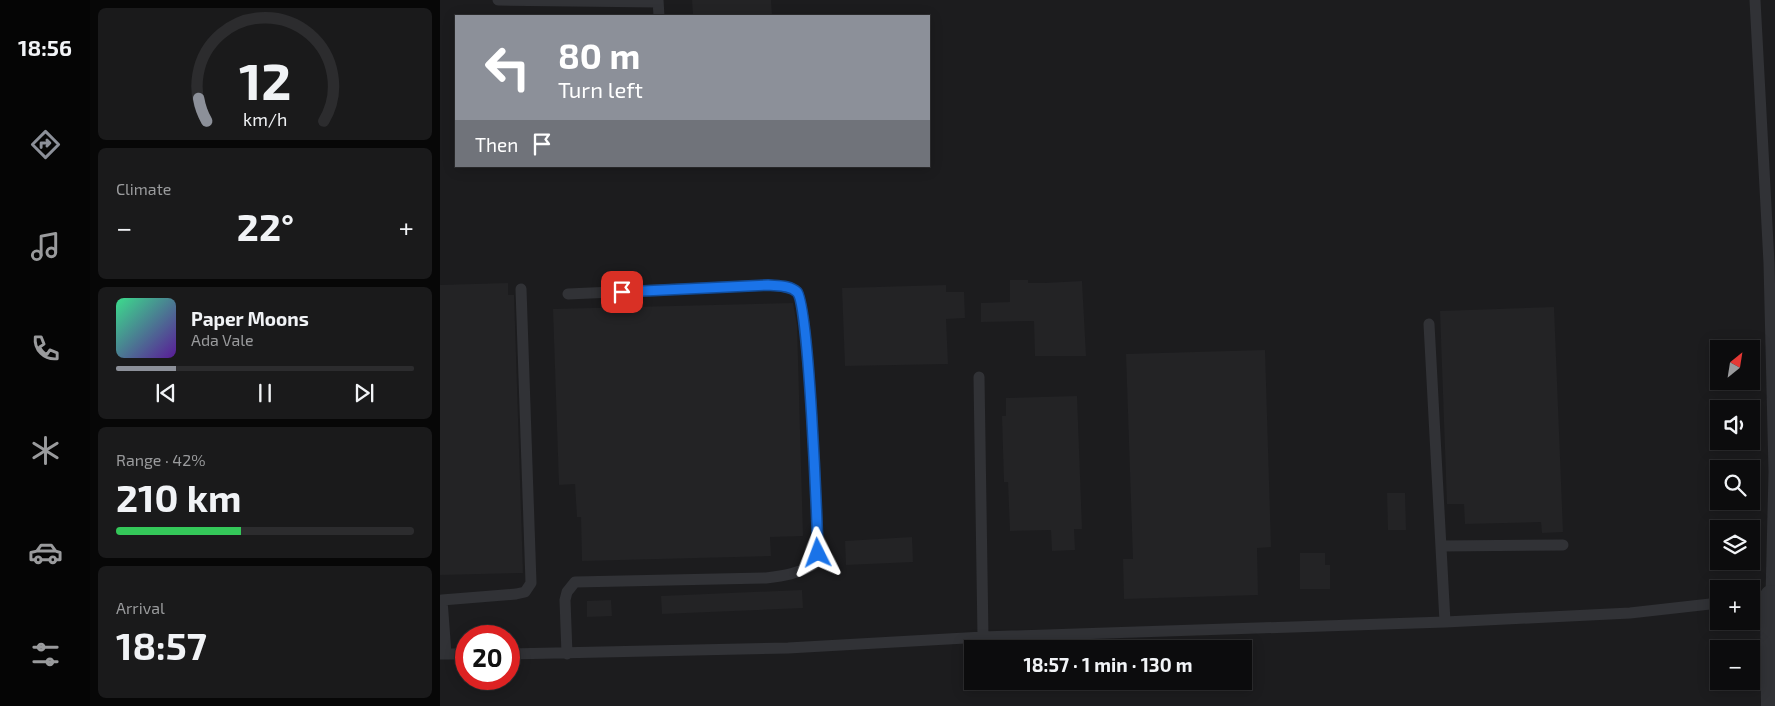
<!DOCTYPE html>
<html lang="en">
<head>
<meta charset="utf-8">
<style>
  :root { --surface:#0c0c0d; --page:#1a1a1b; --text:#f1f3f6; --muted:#9a9b9d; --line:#2c2c2e; --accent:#8c9099 }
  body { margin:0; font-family:"Exo 2",sans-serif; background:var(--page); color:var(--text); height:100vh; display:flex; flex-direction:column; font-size:19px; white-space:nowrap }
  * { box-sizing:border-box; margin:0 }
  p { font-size:16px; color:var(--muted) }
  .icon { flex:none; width:28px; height:28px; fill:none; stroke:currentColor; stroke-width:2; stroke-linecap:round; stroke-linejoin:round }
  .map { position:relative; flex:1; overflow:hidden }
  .panel { display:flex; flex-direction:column; gap:8px; padding:8px; background:#070707; width:350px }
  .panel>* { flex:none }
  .top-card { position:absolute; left:15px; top:15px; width:475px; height:152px; border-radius:0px; box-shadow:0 2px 12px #0003,0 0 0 1px var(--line); background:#8c9099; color:#fff; overflow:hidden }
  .needle { width:32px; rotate:30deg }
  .buttons { position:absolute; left:1270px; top:340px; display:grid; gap:10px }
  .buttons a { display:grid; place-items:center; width:50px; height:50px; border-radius:0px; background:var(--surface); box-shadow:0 2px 12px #0003,0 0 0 1px var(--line); font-size:25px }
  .speed { position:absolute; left:15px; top:625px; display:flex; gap:10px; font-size:25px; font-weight:700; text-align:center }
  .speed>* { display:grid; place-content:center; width:65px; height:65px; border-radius:50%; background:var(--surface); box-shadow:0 2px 12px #0003,0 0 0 1px var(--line); line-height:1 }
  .speed .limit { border:8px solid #d22; background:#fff; color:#111 }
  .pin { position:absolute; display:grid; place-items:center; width:42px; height:42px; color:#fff; margin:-21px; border-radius:10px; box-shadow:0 2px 8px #0006 }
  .me { position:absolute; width:55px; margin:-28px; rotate:357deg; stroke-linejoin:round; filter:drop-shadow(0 0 4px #0008) }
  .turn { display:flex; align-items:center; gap:18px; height:105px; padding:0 20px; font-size:22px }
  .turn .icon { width:65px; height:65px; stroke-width:2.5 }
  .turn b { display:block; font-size:35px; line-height:42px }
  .then { display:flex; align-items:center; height:48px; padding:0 20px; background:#0003; gap:10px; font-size:19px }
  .big { font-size:38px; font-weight:700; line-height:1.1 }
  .panel .tile { flex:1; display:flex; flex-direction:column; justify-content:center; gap:8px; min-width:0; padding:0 18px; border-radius:8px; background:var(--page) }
  .panel .dial { align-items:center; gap:0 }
  .dial svg { height:130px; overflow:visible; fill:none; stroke:var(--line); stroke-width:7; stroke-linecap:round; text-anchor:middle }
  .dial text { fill:var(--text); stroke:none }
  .song { display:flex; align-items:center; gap:15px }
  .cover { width:60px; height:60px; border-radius:8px; background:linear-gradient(135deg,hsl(150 70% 55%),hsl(270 70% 35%)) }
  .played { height:5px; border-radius:2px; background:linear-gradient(90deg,var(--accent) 20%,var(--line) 20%) }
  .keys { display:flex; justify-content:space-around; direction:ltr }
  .heat { display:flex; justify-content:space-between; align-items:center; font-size:28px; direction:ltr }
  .charge { height:8px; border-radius:4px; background:linear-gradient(90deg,#34c759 42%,var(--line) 0) }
  .trip { position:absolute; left:524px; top:640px; width:288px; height:50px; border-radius:0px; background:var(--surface); box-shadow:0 2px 12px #0003,0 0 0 1px var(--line); font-weight:700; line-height:50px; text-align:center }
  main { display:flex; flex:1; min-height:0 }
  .tabs { display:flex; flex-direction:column; width:90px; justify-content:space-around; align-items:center; background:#050505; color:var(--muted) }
  .tabs .icon { width:35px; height:35px }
  .tabs .on { color:var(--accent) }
  .tabs b { font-size:22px; color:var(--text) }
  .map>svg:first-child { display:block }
  .built { fill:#1c1c1e; fill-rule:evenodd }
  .building { fill:#232325 }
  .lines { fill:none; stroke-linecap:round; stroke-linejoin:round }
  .service { stroke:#313236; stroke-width:11 }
  .minor { stroke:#313236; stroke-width:22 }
  .route-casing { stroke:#114b97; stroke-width:12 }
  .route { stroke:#1a73e8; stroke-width:9 }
</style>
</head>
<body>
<main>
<nav class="tabs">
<b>18:56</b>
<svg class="icon on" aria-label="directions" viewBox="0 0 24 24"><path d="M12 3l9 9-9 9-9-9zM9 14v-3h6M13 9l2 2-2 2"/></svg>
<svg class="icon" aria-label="music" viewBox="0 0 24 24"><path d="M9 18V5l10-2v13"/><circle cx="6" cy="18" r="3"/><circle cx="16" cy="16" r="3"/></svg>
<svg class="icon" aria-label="phone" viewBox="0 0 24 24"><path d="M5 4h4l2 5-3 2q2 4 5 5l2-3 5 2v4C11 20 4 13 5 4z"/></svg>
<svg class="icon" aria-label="climate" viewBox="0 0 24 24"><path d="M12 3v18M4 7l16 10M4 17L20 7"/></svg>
<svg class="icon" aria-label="car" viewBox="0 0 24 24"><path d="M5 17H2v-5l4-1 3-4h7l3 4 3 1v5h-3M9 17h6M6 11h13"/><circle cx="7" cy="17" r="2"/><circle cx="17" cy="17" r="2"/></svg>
<svg class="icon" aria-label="filters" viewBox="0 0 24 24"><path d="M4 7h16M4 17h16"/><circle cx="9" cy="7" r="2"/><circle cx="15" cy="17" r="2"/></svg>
</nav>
<section class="panel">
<div class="tile dial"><svg viewBox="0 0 100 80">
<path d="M14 69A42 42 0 1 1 86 69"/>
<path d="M14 69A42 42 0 0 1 9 55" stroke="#8c9099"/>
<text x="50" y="56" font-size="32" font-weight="700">12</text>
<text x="50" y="72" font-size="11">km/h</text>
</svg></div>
<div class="tile"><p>Climate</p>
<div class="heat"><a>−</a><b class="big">22°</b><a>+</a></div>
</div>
<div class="tile">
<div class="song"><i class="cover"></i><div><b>Paper Moons</b><p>Ada Vale</p></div></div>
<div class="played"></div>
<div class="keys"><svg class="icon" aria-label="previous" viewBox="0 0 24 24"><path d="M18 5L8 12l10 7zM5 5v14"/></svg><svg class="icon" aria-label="pause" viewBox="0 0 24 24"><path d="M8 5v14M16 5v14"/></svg><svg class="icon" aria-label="next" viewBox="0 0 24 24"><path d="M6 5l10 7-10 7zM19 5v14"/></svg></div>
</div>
<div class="tile"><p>Range · 42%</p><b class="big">210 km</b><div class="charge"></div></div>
<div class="tile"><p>Arrival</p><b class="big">18:57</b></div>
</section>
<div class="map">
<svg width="1335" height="706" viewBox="0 0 1335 706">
  <rect width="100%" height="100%" fill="#101011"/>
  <!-- built -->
  <path class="built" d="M0,0H1335V706H0ZM16,16H489V166H16ZM1279,349H1311V381H1279ZM1279,409H1311V441H1279ZM1279,469H1311V501H1279ZM1279,529H1311V561H1279ZM1279,589H1311V621H1279ZM26,636H69V679H26ZM532,649H802V681H532ZM1279,649H1311V681H1279Z"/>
  <!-- building -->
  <path class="building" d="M252,0H331L332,16H253Z
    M570,280H588V283H605L642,281L646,356H595L594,321L541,322V303L570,302Z
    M68,283V295H74L83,573L0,575V285Z
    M506,285V292H524L525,318L506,319L508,364L405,366L402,288Z
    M353,303L357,325L363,536L330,537L331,556L142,561L141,517H137L135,484L119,485L113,309Z
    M1114,307L1123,532L1102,533L1101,522L1025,524L1024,504H1007L1000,311Z
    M825,350L831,547L817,548L818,595L684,599L683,559H693L686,354Z
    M637,396L642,529H634L635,550L612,551L611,530L570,531L568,482H564L562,416H566V398Z
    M947,493H965L966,530H948Z
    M472,537L473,562L406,565L405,541Z
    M860,553H885V565H890V589H860Z
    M362,590L363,608L222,614L221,596Z
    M171,600L172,616L147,617V601Z"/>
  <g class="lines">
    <!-- service -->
    <path class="service" d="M58,0L218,2
      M218,0L219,16
      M1315,0L1329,263L1334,472L1331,596
      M989,324L1005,622
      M539,377L543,637
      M1001,546L1123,545
      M1311,599L1333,596
      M0,654H26
      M6,654L2,600L76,594L85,592L91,583L81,289
      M69,654L348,648L543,637L1005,622L1190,613L1279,603
      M127,654L125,600L127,592L135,582L326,578C345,576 359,573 375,564L378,553C377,521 369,303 357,292C350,285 338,286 328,285L128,294"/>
    <!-- minor -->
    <path class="minor" d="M1331,596L1332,706"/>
  </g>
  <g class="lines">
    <defs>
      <path id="route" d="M182,292L328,285C338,286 350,285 357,292C369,304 377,521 378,553"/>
    </defs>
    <!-- route casing -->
    <use href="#route" class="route-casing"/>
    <!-- route -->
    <use href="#route" class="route"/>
  </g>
</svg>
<div class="buttons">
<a><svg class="needle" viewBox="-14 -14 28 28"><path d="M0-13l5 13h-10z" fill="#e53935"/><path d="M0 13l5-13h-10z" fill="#9a9b9d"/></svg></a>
<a><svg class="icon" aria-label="sound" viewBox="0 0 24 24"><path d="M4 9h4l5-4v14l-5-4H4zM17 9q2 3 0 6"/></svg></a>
<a><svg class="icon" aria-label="search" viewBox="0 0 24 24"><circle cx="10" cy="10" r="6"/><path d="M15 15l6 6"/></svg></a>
<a><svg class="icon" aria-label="layers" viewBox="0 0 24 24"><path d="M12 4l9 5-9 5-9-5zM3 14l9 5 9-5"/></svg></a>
<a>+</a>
<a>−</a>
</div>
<div class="speed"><div class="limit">20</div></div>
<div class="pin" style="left:182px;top:292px;background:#d93025"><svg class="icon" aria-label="arrive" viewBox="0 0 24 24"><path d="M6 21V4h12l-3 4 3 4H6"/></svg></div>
<svg class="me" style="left:378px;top:553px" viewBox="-20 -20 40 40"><path d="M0-17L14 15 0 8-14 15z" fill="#1a73e8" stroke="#fff" stroke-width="4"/></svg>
<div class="trip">18:57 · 1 min · 130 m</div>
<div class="top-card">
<div class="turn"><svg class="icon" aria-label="left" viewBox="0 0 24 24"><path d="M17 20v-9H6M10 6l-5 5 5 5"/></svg><div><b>80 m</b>Turn left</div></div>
<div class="then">Then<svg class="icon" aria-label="arrive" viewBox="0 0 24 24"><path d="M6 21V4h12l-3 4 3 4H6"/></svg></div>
</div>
</div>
</main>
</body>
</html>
